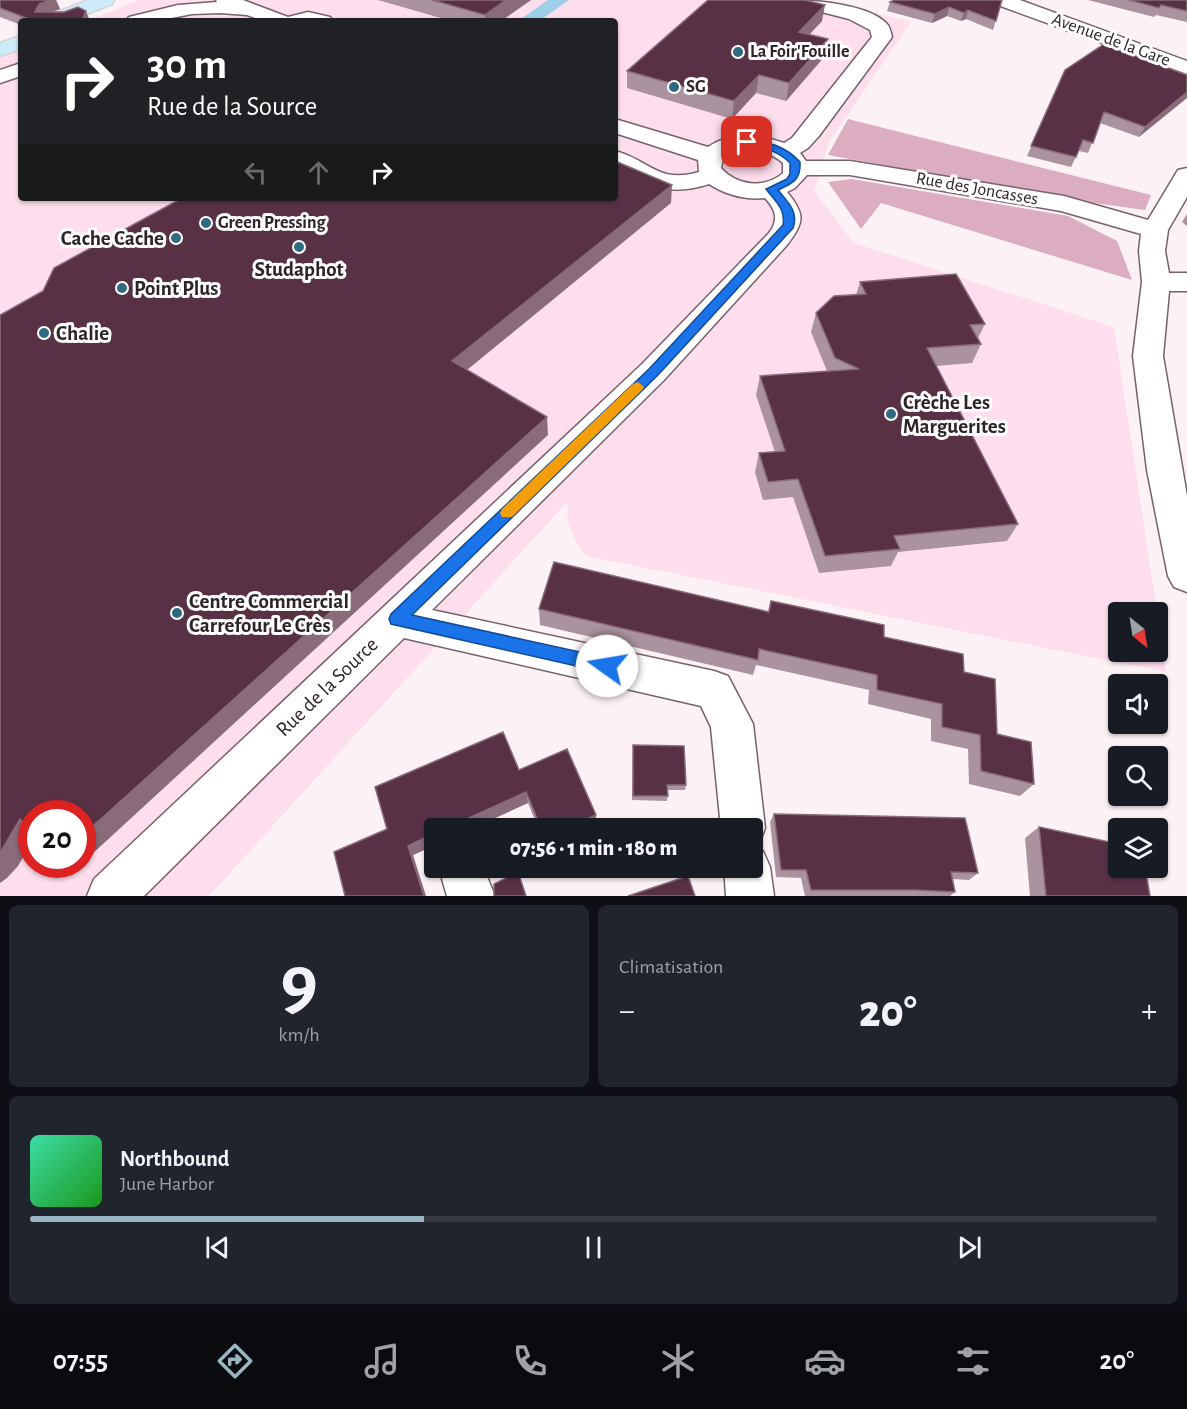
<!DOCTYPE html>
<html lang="fr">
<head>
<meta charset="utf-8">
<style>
  :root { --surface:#171b24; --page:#20242c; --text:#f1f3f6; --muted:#9ea1a6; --line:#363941; --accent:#9ab5c2 }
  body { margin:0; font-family:"Alegreya Sans",sans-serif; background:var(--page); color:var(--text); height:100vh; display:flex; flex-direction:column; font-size:22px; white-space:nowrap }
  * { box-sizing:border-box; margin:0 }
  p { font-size:20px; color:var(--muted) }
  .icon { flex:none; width:33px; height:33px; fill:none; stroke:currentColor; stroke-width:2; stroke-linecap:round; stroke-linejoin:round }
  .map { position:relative; height:896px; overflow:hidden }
  .sheet { display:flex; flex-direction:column; gap:9px; padding:9px; background:#0d0f14; flex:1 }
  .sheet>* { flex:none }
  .guide { position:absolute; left:18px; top:18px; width:600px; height:183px; border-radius:6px; box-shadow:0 2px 4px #0004; background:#202124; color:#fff; overflow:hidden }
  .needle { width:39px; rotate:150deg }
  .controls { position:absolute; left:1108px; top:602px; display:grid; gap:12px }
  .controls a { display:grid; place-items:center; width:60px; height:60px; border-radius:6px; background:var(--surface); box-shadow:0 2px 4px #0004; font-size:30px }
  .speed { position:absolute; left:18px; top:800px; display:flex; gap:12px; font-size:30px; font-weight:700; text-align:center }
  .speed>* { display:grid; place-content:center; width:78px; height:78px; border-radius:50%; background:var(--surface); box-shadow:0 2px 4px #0004; line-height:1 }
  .speed .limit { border:9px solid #d22; background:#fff; color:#111 }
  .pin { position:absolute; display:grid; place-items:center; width:51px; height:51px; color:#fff; margin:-26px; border-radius:12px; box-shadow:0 3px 9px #0006 }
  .me { position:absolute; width:66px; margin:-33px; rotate:283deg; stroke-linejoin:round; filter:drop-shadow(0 0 4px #0008) }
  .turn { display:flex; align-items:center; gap:21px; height:126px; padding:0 30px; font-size:27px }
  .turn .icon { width:78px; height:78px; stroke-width:2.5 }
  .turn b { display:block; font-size:42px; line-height:51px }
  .lanes { display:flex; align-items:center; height:57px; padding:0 30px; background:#0003; justify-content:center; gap:30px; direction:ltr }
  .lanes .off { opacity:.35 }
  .big { font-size:45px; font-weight:800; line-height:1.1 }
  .sheet .card { flex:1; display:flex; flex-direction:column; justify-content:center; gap:9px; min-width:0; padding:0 21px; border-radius:9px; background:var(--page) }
  .sheet .dial { align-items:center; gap:0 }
  .dial b { font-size:78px; line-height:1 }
  .song { display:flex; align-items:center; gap:18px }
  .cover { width:72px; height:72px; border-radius:9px; background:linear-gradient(135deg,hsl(160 70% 55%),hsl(120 70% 35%)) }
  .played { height:6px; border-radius:3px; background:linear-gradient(90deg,var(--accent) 35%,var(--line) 35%) }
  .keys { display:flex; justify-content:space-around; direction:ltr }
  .heat { display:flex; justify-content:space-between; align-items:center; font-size:33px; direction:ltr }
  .sheet .tiles { flex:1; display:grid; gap:9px; grid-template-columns:1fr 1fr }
  .card:last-child { grid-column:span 2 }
  .trip { position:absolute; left:424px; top:818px; width:339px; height:60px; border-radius:6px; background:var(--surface); box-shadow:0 2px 4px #0004; font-weight:800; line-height:60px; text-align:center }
  .tabs { display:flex; height:96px; justify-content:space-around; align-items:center; background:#090b0e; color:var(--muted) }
  .tabs .icon { width:42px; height:42px }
  .tabs .on { color:var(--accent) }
  .tabs b { font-size:27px; color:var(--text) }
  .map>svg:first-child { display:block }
  .built { fill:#feddec; fill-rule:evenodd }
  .forest { fill:#dcacc1 }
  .water { fill:#9dd0e8 }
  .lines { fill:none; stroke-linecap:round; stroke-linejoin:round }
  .minor-casing { stroke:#77626c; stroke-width:3 }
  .major-casing { stroke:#d5d3d4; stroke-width:3 }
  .minor { fill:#fff; fill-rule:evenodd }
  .major { fill:#cdebf9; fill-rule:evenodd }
  .wall { fill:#aa929e }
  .shaded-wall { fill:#896b7a }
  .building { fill:#583145; stroke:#896b7a; stroke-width:1.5 }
  .route { fill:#1a73e8; stroke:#114b97; stroke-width:1.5 }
  .slow { fill:#f59e0b }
  .poi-dot { fill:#2f6982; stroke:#fff; stroke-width:2 }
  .labels { text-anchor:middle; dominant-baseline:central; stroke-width:6; stroke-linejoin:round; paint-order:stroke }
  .far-street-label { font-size:18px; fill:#2d2428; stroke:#fff }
  .far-poi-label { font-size:18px; font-weight:bold; fill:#2d2428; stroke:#fff; text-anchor:start }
  .poi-label { font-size:21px; font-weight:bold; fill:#2d2428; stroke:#fff; text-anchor:start }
  .street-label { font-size:21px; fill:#2d2428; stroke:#fff }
</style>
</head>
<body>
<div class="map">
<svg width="1187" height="896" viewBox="0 0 1187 896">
  <rect width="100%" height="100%" fill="#fcf2f6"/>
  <!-- built -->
  <path class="built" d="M139,0H825L911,22L829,142L814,191L854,243L1114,327L1157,612H1119V651H1158V621L1166,672L586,556L575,540L568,522L567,502L209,896H0V55L21,47V198H615V21H87ZM32,813H82V864H32Z"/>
  <!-- forest -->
  <path class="forest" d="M848,119L1151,195L1145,210L1094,203L828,155Z
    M852,179L1068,216L1117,241L1132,280L881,203L861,229L828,182Z"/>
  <!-- water -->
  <path class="water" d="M548,0H569L539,21H518Z"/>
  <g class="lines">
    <defs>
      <path id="minor" d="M216,0H243L288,17L308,12L330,17L333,21H264L247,15L220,13L192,14L156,21H126L129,17L178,5L217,2Z
        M788,0C813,0 869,4 887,24C890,27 891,33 892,37L819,136L808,148L800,153L806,161H850L1064,196L1148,220L1178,170L1187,168V197L1168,230L1165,251L1169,273H1187V291H1169L1163,356L1187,496V592L1174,587L1168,576L1147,470L1133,356L1142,282L1139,251L1141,234L1061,211L850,175H807L795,188L787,192C806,215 804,222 787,245L664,380L432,610L714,671L728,676L753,724L765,828L759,844L753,846V828H721L711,727L701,706L404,638L144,896H87L94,879L642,364L769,233C779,220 776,210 765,198C746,200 726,195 709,184C668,197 651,186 615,168V151C650,160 657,184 699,172L698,160L615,133V119L708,147C730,132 759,134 784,143L792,138L872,37L870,30L849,19L790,4ZM747,149C761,150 772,154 783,163V173C765,189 737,186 721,168L723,159L732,152Z
        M993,0H1020L1187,61V74L995,4Z
        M21,63V76L0,83V70Z
        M753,846L763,851L770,867L774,896H726L724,867H753Z
        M447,867H483L495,896H447L442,879Z"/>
      <path id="major" d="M88,0H114L112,4L69,21H42L45,17Z
        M21,36V49L0,56V43Z"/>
    </defs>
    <!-- minor casing -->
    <use href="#minor" class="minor-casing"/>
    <!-- major casing -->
    <use href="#major" class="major-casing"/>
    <!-- minor -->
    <use href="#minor" class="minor"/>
    <!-- major -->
    <use href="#major" class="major"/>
  </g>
  <!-- wall -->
  <path class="wall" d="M0,0H56L60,9L51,12L90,21H21V25L0,17Z
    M378,0H531L501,21H451Z
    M1002,0L993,30L966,19L961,21L947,16L932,23L887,11L890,2Z
    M1088,0H1187V22L1156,15L1154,17Z
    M822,21L809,34L825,56L786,101L756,93L732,119L627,88V71Z
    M1065,70L1187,75L1139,137L1100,123L1088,153L1079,151L1071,167L1027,156Z
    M1187,214V226L1182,222Z
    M860,282L985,324L978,338L981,344L972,363L936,366L1018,524L1007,541L898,552L891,566L819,573L793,497L763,500L755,472L759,453L775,452L756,395L760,376L827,371L811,332L816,313L856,295Z
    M771,601L884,637L964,672L997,734L1034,784L1020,796L969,784L968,749L931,741V719L868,704L869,690L756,665L753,675L540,625L539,609L768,611Z
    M633,750L686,785L685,790H668L667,801L632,800Z
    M519,770L596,815V825L590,828H538L528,803L413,855L345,896Z
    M774,814L978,873L969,880L953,879L955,892L950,896H805L801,878L776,877L770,822Z
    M1039,827L1150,896H1030L1025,838Z"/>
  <!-- shaded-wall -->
  <path class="shaded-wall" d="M50,0H56L60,9L44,15L35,12L39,4Z
    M506,0H531L501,21H485V15Z
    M825,5L822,21L796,49L799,32Z
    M949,7L947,16L932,23L935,14Z
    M968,10L966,19L961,21L964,13Z
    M86,11L90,21H82Z
    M828,39L825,56L786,101L789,83Z
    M759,75L756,93L732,119L734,101Z
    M1187,92V98L1139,137L1145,127Z
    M672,185L671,203L456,379L452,361Z
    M547,417L548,435L91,855L82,849V836Z
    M526,792L528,803L473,828H447Z
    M596,815V825L590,828H568Z
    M20,819L32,826V842L18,866L7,878L0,883V853Z
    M435,833V845L413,855L426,896H424L408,846Z"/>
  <!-- building -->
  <path class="building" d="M0,0H50L39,4L35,12H64L78,7L86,11L82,21H34L0,8Z
    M432,0H506L485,15Z
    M708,0H805L825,5L799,32L828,39L789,83L759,75L734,101L627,71Z
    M894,0H1002L996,21L968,10L964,13L949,7L935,14L890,2Z
    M1129,0H1187V11L1161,5L1159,8Z
    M1104,44L1187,75V92L1145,127L1104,112L1093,143L1083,140L1076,157L1031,146L1065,70Z
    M615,161L672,185L452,361L547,417L82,836V813H32V832L20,819L0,853V315L43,291L54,268L182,198H615Z
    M956,274L985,324L970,325L981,344L927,348L1018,524L894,536L900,549L825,556L798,479L768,482L759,453L785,451L760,376L859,369L835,358L816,313L834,296L866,294L860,282Z
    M554,562L769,612L771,601L884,625V637L963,654L964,672L995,679L997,734L1031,742L1034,784L981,771L980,735L942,727V704L877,690V675L759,649L758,660L539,609Z
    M503,732L519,770L567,749L596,815L568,828H541L526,792L447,828H435V833L408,846L424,896H345L334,852L387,829L375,787Z
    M633,745L684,746L686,785H667L668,796H633Z
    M774,814L965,818L978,873L951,872L955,892L915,890H811L806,870H781Z
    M1039,827L1119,844V867H1145L1150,896H1046Z
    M518,872L526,896H494V884Z
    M688,876L695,896H628Z"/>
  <!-- route -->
  <path class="route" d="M747,139C769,143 785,145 800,162C801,180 793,183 778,190C788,202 799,212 793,228L658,375L412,615L607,658L613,660L615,666L613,671L607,673L391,624L389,619L391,614L649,369L783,225C786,209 775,201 766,189L787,179L790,174V163C776,149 762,148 744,144L742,142Z"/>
  <!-- slow -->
  <path class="slow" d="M638,382L644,387L642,390L512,517H502L500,513L502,509L633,384Z"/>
  <!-- markers -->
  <g class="poi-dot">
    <circle cx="738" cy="52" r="6"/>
    <circle cx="674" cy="87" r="6"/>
    <circle cx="206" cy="223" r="6"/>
    <circle cx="176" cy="238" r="6"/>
    <circle cx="299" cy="247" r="6"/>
    <circle cx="122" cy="288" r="6"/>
    <circle cx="44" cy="333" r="6"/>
    <circle cx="891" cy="414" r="6"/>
    <circle cx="177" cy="613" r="6"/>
  </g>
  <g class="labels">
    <!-- far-street labels -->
    <g class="far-street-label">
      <text transform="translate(1111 40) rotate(20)">Avenue de la Gare</text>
      <text transform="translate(977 189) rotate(10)">Rue des Joncasses</text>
    </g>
    <!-- far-poi labels -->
    <g class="far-poi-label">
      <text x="750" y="52">La Foir'Fouille</text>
      <text x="686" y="87">SG</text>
      <text x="218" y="223">Green Pressing</text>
    </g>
    <!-- poi labels -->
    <g class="poi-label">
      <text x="164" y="238" text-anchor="end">Cache Cache</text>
      <text x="299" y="269" text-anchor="middle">Studaphot</text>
      <text x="134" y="288">Point Plus</text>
      <text x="56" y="333">Chalie</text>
      <text x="903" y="402">Crèche Les<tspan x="903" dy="24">Marguerites</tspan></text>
      <text x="189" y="601">Centre Commercial<tspan x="189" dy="24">Carrefour Le Crès</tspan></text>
    </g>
    <!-- street labels -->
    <g class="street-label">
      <text transform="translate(327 687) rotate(-44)">Rue de la Source</text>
    </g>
  </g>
</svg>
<div class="controls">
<a><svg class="needle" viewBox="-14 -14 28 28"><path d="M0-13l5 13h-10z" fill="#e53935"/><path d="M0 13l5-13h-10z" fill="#9ea1a6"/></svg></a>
<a><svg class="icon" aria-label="sound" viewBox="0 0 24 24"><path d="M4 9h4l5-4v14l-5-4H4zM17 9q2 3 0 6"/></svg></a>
<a><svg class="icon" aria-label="search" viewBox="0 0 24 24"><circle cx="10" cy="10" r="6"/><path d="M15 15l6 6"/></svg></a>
<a><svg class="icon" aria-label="layers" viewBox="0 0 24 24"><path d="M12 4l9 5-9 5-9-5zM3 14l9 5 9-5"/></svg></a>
</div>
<div class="speed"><div class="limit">20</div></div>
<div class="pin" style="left:747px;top:142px;background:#d93025"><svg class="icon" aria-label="arrive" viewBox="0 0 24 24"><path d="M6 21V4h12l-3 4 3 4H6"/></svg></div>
<svg class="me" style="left:607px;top:666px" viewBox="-20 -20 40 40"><circle r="19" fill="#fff"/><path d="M0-13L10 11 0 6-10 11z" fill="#1a73e8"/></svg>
<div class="trip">07:56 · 1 min · 180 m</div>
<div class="guide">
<div class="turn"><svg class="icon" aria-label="right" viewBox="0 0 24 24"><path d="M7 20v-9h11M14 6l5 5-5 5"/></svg><div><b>30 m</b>Rue de la Source</div></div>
<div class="lanes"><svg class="icon off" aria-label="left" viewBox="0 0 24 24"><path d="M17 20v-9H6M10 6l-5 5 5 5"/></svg><svg class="icon off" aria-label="ahead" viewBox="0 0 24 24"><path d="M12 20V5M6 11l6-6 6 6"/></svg><svg class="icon" aria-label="right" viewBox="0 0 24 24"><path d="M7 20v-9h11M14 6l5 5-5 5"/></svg></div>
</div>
</div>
<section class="sheet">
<div class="tiles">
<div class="card dial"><b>9</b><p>km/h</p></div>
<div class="card"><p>Climatisation</p>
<div class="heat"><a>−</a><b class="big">20°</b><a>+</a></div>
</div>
<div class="card">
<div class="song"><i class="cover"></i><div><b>Northbound</b><p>June Harbor</p></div></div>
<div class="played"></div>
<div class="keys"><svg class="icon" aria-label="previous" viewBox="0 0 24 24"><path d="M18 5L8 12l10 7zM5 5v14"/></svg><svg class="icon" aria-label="pause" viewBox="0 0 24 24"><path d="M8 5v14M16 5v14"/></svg><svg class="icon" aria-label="next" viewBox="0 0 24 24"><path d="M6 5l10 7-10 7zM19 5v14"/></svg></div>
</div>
</div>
</section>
<nav class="tabs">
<b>07:55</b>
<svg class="icon on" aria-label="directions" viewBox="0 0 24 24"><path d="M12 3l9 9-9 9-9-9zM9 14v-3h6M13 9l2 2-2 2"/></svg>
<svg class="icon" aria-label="music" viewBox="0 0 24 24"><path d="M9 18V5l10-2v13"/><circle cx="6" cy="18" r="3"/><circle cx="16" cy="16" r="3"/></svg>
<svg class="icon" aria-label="phone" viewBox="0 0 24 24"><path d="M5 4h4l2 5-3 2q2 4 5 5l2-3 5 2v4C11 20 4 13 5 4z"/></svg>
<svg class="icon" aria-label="climate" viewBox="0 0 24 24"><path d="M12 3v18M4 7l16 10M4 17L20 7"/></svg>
<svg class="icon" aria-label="car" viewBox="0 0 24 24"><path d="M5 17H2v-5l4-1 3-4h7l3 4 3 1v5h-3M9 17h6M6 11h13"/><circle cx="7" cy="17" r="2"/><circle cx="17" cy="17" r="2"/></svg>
<svg class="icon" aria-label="filters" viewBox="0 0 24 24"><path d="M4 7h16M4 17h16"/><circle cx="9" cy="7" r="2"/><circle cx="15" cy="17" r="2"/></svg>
<b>20°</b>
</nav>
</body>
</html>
